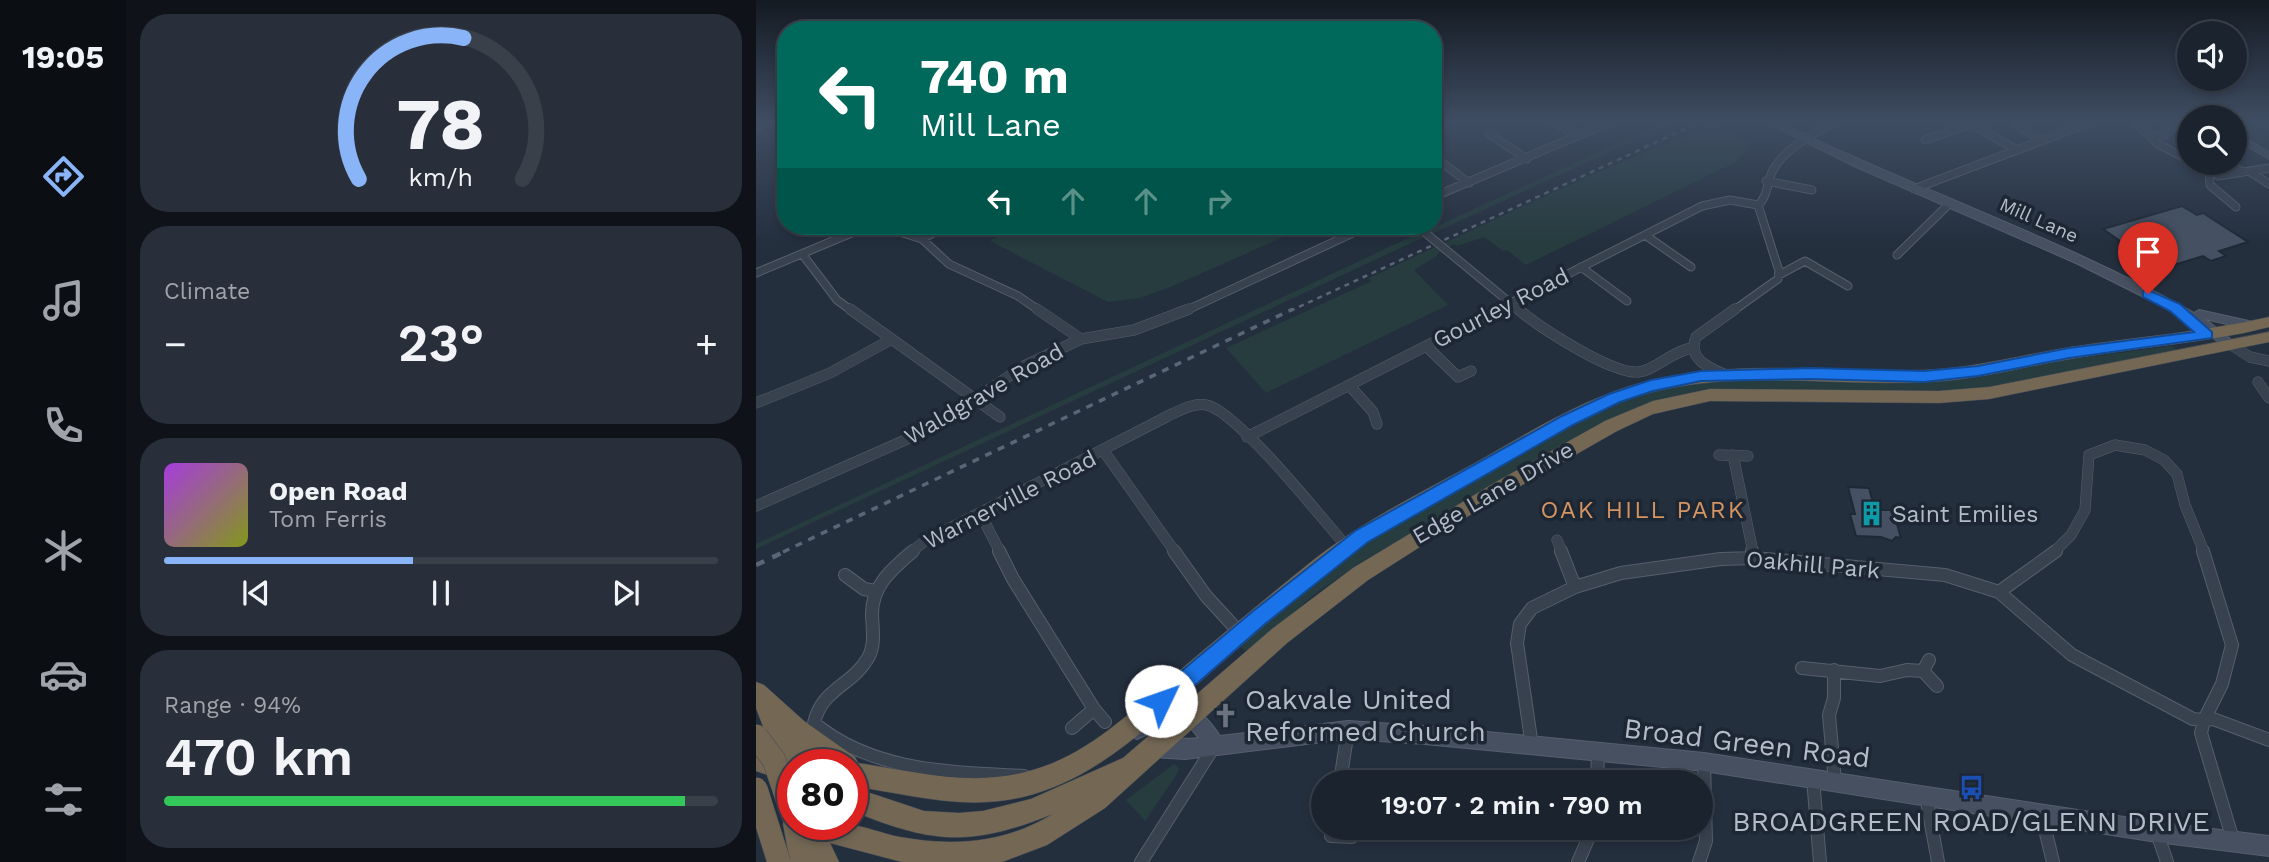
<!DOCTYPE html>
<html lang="en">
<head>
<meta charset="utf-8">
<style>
  :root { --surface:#1b232e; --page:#282f3a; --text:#f1f3f6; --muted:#a0a4aa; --line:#39404a; --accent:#8ab4f8 }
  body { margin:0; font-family:"Work Sans",sans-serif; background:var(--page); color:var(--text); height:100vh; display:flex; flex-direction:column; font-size:26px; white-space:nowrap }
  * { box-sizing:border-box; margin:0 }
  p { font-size:23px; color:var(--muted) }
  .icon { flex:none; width:38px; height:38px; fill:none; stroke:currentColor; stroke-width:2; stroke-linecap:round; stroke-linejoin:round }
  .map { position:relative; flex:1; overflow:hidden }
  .sheet { display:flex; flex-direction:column; gap:14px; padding:14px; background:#0f1319; width:630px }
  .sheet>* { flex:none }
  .hud { position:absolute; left:21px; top:21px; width:665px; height:214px; border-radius:28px; box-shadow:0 4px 10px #0003,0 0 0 2px var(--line); background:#00695c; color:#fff; overflow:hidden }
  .controls { position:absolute; left:1421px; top:21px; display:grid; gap:14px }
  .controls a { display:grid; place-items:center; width:70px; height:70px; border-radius:50%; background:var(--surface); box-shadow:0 4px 10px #0003,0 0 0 2px var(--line); font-size:35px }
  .speed { position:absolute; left:21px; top:749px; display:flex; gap:14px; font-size:35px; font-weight:700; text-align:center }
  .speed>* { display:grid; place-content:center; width:91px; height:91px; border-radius:50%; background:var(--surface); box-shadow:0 4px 10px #0003,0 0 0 2px var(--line); line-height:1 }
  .speed .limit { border:10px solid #d22; background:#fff; color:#111 }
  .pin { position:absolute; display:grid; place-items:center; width:60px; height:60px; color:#fff; margin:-72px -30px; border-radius:50% 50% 50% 0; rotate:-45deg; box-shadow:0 0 7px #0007 }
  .pin .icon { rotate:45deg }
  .me { position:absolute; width:77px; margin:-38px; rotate:48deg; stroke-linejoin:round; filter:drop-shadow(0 0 5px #0008) }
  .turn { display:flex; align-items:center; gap:24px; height:147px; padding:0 28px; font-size:32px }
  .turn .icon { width:91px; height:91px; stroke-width:2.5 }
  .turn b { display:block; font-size:49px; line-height:60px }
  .lanes { display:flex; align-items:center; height:66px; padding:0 28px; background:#0003; justify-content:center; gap:35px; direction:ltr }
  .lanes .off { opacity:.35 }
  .big { font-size:52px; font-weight:600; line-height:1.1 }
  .sheet .card { flex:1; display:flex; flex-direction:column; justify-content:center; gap:10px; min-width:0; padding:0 24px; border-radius:28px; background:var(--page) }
  .sheet .dial { align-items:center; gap:0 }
  .dial svg { height:182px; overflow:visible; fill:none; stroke:var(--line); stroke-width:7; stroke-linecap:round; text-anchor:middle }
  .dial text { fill:var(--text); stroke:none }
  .song { display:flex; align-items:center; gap:21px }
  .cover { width:84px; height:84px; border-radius:10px; background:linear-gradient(135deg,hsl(280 70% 55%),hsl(70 70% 35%)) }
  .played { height:7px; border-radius:4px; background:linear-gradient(90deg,var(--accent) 45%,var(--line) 45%) }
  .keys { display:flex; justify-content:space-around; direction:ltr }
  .heat { display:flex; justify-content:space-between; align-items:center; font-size:38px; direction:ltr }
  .charge { height:10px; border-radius:5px; background:linear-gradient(90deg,#34c759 94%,var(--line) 0) }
  .trip { position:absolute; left:555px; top:770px; width:402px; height:70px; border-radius:35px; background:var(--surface); box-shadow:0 4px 10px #0003,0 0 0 2px var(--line); font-weight:600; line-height:70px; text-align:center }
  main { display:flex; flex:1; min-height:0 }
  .tabs { display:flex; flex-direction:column; width:126px; justify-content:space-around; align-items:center; background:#0b0e12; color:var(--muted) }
  .tabs .icon { width:49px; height:49px }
  .tabs .on { color:var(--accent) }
  .tabs b { font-size:32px; color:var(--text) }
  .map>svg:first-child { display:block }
  .green { fill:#263c3f }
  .building { fill:#455162; stroke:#1f2835; stroke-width:2 }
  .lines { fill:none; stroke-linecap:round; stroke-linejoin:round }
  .street-far2-casing { stroke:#565f6c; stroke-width:9 }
  .street-far1-casing { stroke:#565f6c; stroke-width:11 }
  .street-casing { stroke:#565f6c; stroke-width:14 }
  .secondary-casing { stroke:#565f6c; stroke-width:2 }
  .highway-casing { stroke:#434c59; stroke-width:1 }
  .street-far2 { stroke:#38414e; stroke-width:7 }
  .street-far1 { stroke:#38414e; stroke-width:10 }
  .street { stroke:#38414e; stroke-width:12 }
  .secondary { fill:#465061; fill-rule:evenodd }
  .highway { fill:#746855; fill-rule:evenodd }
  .rail-far2 { stroke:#5a6575; stroke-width:2.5; stroke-dasharray:5 5; stroke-linecap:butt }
  .rail-far1 { stroke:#5a6575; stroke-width:3.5; stroke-dasharray:7 7; stroke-linecap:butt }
  .rail { stroke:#5a6575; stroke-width:4.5; stroke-dasharray:9 9; stroke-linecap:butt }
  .street-bridge-casing { stroke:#565f6c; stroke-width:9; stroke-linecap:butt }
  .highway-bridge-casing { stroke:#434c59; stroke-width:24; stroke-linecap:butt }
  .street-bridge { stroke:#38414e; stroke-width:7 }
  .highway-bridge { stroke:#746855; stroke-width:23 }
  .route { fill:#1a73e8; stroke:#114b97; stroke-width:2 }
  .labels { text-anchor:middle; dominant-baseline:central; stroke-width:7; stroke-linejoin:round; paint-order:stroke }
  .far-street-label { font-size:19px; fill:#b4bcc9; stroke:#1d2633 }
  .street-label { font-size:23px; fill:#b4bcc9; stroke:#1d2633 }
  .poi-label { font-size:23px; fill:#b4bcc9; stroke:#1d2633; text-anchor:start }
  .neighbourhood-label { font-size:24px; letter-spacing:2px; fill:#d59563; stroke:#1d2633 }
  .near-poi-label { font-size:28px; fill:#b4bcc9; stroke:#1d2633; text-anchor:start }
  .near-street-label { font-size:28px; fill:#b4bcc9; stroke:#1d2633 }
</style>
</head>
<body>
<main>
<nav class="tabs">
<b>19:05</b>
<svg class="icon on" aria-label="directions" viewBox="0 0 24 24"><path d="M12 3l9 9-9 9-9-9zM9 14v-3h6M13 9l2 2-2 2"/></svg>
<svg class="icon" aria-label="music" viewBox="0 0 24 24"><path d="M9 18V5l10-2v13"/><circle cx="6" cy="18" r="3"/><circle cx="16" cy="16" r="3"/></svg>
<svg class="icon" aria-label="phone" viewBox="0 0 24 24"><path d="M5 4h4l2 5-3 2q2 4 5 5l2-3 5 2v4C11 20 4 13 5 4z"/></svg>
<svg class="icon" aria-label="climate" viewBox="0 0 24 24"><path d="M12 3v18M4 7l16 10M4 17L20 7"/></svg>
<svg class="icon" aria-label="car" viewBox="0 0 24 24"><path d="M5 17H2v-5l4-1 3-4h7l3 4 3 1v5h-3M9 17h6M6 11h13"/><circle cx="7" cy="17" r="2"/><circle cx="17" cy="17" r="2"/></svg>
<svg class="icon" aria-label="filters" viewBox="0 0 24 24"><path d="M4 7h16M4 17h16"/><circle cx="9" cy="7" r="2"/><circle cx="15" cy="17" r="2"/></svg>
</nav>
<section class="sheet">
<div class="card dial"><svg viewBox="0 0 100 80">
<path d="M14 69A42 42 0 1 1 86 69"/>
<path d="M14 69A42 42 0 0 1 60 7" stroke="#8ab4f8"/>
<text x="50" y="56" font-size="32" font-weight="700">78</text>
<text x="50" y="72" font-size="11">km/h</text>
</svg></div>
<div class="card"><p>Climate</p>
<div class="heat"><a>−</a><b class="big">23°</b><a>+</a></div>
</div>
<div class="card">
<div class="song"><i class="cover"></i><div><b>Open Road</b><p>Tom Ferris</p></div></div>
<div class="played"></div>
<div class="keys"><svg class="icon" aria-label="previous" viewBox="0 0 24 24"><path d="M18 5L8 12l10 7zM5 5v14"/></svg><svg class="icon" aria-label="pause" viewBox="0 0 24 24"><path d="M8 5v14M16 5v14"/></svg><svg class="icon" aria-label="next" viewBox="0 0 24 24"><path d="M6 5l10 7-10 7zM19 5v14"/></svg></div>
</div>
<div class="card"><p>Range · 94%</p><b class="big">470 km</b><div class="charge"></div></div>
</section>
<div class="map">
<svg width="1513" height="862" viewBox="0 0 1513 862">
  <rect width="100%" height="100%" fill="#242f3e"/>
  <!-- green -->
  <path class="green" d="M909,122H917L676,234L672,230Z
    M960,122H967L966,128L995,145L980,162L770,265L751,250L747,251L728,237L701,246L698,244L692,247L688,243L835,175Z
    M1484,122H1513V150L1481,130L1490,128Z
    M260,226H515L532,235L417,286L384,298L352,302L234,241Z
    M663,233L668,237L0,549V544Z
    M679,247L684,251L681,256L658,270L692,305L510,393L470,348L616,281L613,278Z
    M1417,346L1421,350L1203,393L1025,391L932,394L894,403L729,491L602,564L559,594L491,652L484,647L546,593L629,529L832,416L895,391L929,383L999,379L1177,381L1215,379L1315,359Z
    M418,764L423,768L421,774L389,821L370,800Z"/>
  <!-- building -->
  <path class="building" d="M1426,206L1441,215L1447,213L1492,242L1463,251L1470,256L1455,261L1447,256L1395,272L1375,258L1384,255L1347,229Z
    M1092,487L1113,488L1119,510H1137L1145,538L1140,537L1136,541L1125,537L1100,536L1094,514H1099Z"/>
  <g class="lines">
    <defs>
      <path id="street-far2" d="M798,122L822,136
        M1212,122L1261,150
        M1261,122L1266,129L1287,140
        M1380,122L1402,144L1433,160
        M733,134L771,159
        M1397,136L1408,135L1421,124
        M1169,140L1216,124
        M1429,140L1433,142
        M677,156L713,183
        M1439,163L1453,172L1454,185L1480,207
        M1470,163L1487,172
        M1493,171L1513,184
        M1462,176L1513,168
        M1010,181L1056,190
        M1158,189L1335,122
        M677,197L854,122
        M1002,205C1012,197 1011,181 1017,170C1030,147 1056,135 1078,122
        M661,226L672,235
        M105,229H134L166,239L193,264L262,296L284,311
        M889,235L935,267
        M166,239L191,226
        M684,245L764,311
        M47,255L81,300L96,311
        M1141,255L1194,203
        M825,267L871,301
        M0,273L105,229L106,226
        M1023,275L1049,261L1092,286
        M429,311L612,226
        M739,311L946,206L974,200L1002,205
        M977,311L1022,279L1023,271L1002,205"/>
      <path id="street-far1" d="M94,309L244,417
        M281,309L325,339
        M762,309C783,327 855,374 882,372C898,371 916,351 936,348
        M670,346L702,377L715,371
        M1477,346L1494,357L1513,361
        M970,375C953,368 931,359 940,337L979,309
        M1502,382L1513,398
        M593,385L617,412L621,424
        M0,403L74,373L136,339
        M491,437L743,309
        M347,450L419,552
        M963,455L992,456
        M977,455L997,552
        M0,506L174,429L268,366L325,339L378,330L433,309
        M224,513L244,552
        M801,540L806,552
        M155,552L169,541L412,416C424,410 440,401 454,406C488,420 563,515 591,547
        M1298,552L1315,535L1329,510L1333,455L1359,445L1389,450L1408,460L1421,474L1429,505L1448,552"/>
      <path id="street" d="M157,551C136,569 115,586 116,616C117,631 119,646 112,658C96,686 66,688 58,723C117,772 194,772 268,776
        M243,551L257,579L338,709L349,722
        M418,551L450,596L484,633
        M805,551L819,587
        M996,551L998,558
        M89,575L108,589L120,591
        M1243,592L1316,655L1437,719L1448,720L1466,684L1476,645L1447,551
        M1243,592L1300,551
        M1173,660L1167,671L1181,686
        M1046,668L1124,676L1151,670L1167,671
        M1078,670V698L1073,715L1079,782
        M316,728L338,709
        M776,746L761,643L764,624L776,608L819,587L865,573L965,559L998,558L1189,575L1243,592
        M1057,779L1064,862
        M584,782L592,730
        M841,782L842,753
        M1170,796L1182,862
        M1285,813L1297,862
        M577,828L575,836L596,837
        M1401,833L1411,862
        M1477,840L1445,733L1448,720L1457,719L1513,740
        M385,862L457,748
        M822,862L837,828
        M943,862L950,841L948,762"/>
      <path id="secondary" d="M6,122H18L0,132V125Z
        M1010,122H1022C1159,189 1305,238 1438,313L1443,310L1497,322L1503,326L1497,330L1449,319L1483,346L1477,350L1472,349L1447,330L1420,313L1320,263L1098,166Z
        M1479,132L1513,152V159L1479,139Z
        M424,704C444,709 453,720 464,736L592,721L669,726L948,753L1401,822L1513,836V856L1401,842L948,771L669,744L592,739L429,759L397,757L390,755L388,748L390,741C406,735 427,741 443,738L434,727L424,722L412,725L381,739L375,736L372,730L375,724L407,709Z"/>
      <path id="highway" d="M1513,317V327L1488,333C1431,344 1372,349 1314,359C1271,366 1229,378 1186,381C1074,390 959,361 853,407C810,426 772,451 732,473C678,504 624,530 575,569C532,605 489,642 447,679C395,724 345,774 278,794C215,813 158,795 96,786V765H37V793L29,789L24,779L0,771V747L10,750L13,742L0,708V682L8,685L48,721L99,757L102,763C162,772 217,788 277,770C334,754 379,708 423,671C468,633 514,595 560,558C609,520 665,493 719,463C762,439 803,413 849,395C952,353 1062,374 1170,370C1219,368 1266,355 1315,347C1381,337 1448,332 1513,317Z
        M1513,332V342L1233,399L1183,403L954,401L897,414L861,431L717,513L612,580L531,643L349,808L291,845L246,862H146L74,843L83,862H34L27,824L30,815L37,813V824C55,824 73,823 91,824C109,826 127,834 144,837C199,847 249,843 297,814C214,847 178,844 96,811V787L168,811L203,813L227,811L275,799L367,758L516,629L597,568L740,482L849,421L897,401L954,389L1183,391L1233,387Z"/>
    </defs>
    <!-- street-far2 casing -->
    <use href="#street-far2" class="street-far2-casing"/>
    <!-- street-far1 casing -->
    <use href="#street-far1" class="street-far1-casing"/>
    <!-- street casing -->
    <use href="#street" class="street-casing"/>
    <!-- secondary casing -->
    <use href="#secondary" class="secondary-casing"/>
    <!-- highway casing -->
    <use href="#highway" class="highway-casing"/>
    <!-- street-far2 -->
    <use href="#street-far2" class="street-far2"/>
    <!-- street-far1 -->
    <use href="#street-far1" class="street-far1"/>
    <!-- street -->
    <use href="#street" class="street"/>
    <!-- secondary -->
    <use href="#secondary" class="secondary"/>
    <!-- highway -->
    <use href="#highway" class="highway"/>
    <!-- rail-far2 -->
    <path class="rail-far2" d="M534,311L944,122"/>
    <!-- rail-far1 -->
    <path class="rail-far1" d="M27,552L537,309"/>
    <!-- rail -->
    <path class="rail" d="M0,565L30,551"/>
    <defs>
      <path id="street-bridge" d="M672,235L684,245"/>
      <path id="highway-bridge" d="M0,736L18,760L37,816
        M0,789L23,862"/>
    </defs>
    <!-- street-bridge casing -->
    <use href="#street-bridge" class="street-bridge-casing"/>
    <!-- highway-bridge casing -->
    <use href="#highway-bridge" class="highway-bridge-casing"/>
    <!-- street-bridge -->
    <use href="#street-bridge" class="street-bridge"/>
    <!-- highway-bridge -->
    <use href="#highway-bridge" class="highway-bridge"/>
  </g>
  <!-- sky -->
  <linearGradient id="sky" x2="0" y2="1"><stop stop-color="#141a22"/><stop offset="0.5" stop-color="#3f4d63"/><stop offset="1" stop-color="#3f4d63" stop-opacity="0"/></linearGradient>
  <rect width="1513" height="243" fill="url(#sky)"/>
  <!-- route -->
  <path class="route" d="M1392,290L1424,304L1456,332V338L1313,358L1222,376L1168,382L1055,379L945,381L897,391L864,402L817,425L612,542L509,624L413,708L405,711L398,708L395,701L398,694L496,612L599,531L806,416L853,394L895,380L945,371L1055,368L1168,371L1222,366L1313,348L1438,332L1414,311L1387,297V291Z"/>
  <!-- icons -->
  <defs>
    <symbol id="building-bare" viewBox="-9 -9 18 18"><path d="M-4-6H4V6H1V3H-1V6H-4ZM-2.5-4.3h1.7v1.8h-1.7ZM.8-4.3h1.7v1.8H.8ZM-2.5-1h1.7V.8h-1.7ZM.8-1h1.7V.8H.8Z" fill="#0f9aa8" stroke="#1d2633" stroke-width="2.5" paint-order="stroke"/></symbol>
    <symbol id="church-bare" viewBox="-9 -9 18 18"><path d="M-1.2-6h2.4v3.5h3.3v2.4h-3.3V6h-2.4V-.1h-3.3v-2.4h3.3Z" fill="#6b7280" stroke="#1d2633" stroke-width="2.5" paint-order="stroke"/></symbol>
    <symbol id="bus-bare" viewBox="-9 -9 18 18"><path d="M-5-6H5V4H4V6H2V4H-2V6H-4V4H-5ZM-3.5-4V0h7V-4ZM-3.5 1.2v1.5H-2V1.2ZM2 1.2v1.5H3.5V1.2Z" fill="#1a4fb4" stroke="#1d2633" stroke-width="2.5" paint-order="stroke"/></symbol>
  </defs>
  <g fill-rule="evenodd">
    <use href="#building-bare" x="1098" y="496" width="35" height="35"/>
    <use href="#church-bare" x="452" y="698" width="35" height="35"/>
    <use href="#bus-bare" x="1198" y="770" width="35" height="35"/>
  </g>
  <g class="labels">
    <!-- far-street labels -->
    <g class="far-street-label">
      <text transform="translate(1283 220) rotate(24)">Mill Lane</text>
    </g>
    <!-- street labels -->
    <g class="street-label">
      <text transform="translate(745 308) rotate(-27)">Gourley Road</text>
      <text transform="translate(228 394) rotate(-30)">Waldgrave Road</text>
      <text transform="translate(737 493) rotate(-30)">Edge Lane Drive</text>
      <text transform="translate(254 500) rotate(-27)">Warnerville Road</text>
      <text transform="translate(1057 565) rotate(5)">Oakhill Park</text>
    </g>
    <!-- poi labels -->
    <g class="poi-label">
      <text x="1136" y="514">Saint Emilies</text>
    </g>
    <!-- neighbourhood labels -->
    <g class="neighbourhood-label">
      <text x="887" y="510">OAK HILL PARK</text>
    </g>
    <!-- near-poi labels -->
    <g class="near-poi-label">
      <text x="489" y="699">Oakvale United<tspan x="489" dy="32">Reformed Church</tspan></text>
      <text x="1215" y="821" text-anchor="middle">BROADGREEN ROAD/GLENN DRIVE</text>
    </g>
    <!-- near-street labels -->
    <g class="near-street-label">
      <text transform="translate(991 743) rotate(7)">Broad Green Road</text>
    </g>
  </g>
</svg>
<div class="controls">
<a><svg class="icon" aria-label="sound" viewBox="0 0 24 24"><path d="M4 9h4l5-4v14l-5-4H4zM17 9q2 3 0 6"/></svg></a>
<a><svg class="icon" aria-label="search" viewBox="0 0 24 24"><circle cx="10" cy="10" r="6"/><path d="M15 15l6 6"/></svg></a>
</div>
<div class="speed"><div class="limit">80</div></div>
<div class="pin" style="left:1392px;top:294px;background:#d93025"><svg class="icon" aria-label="arrive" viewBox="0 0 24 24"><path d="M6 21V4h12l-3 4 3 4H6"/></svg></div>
<svg class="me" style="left:405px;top:701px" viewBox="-20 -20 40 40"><circle r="19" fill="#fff"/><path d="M0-13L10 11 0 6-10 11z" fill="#1a73e8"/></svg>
<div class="trip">19:07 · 2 min · 790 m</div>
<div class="hud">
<div class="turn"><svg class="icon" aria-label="left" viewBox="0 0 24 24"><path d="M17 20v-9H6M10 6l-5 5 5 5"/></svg><div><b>740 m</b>Mill Lane</div></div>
<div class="lanes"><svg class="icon" aria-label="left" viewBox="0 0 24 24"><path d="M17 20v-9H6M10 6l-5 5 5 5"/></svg><svg class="icon off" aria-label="ahead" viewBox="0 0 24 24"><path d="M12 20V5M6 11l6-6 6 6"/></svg><svg class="icon off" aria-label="ahead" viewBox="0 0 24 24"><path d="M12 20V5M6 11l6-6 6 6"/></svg><svg class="icon off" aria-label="right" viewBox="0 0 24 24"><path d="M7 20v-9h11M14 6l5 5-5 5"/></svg></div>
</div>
</div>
</main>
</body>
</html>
